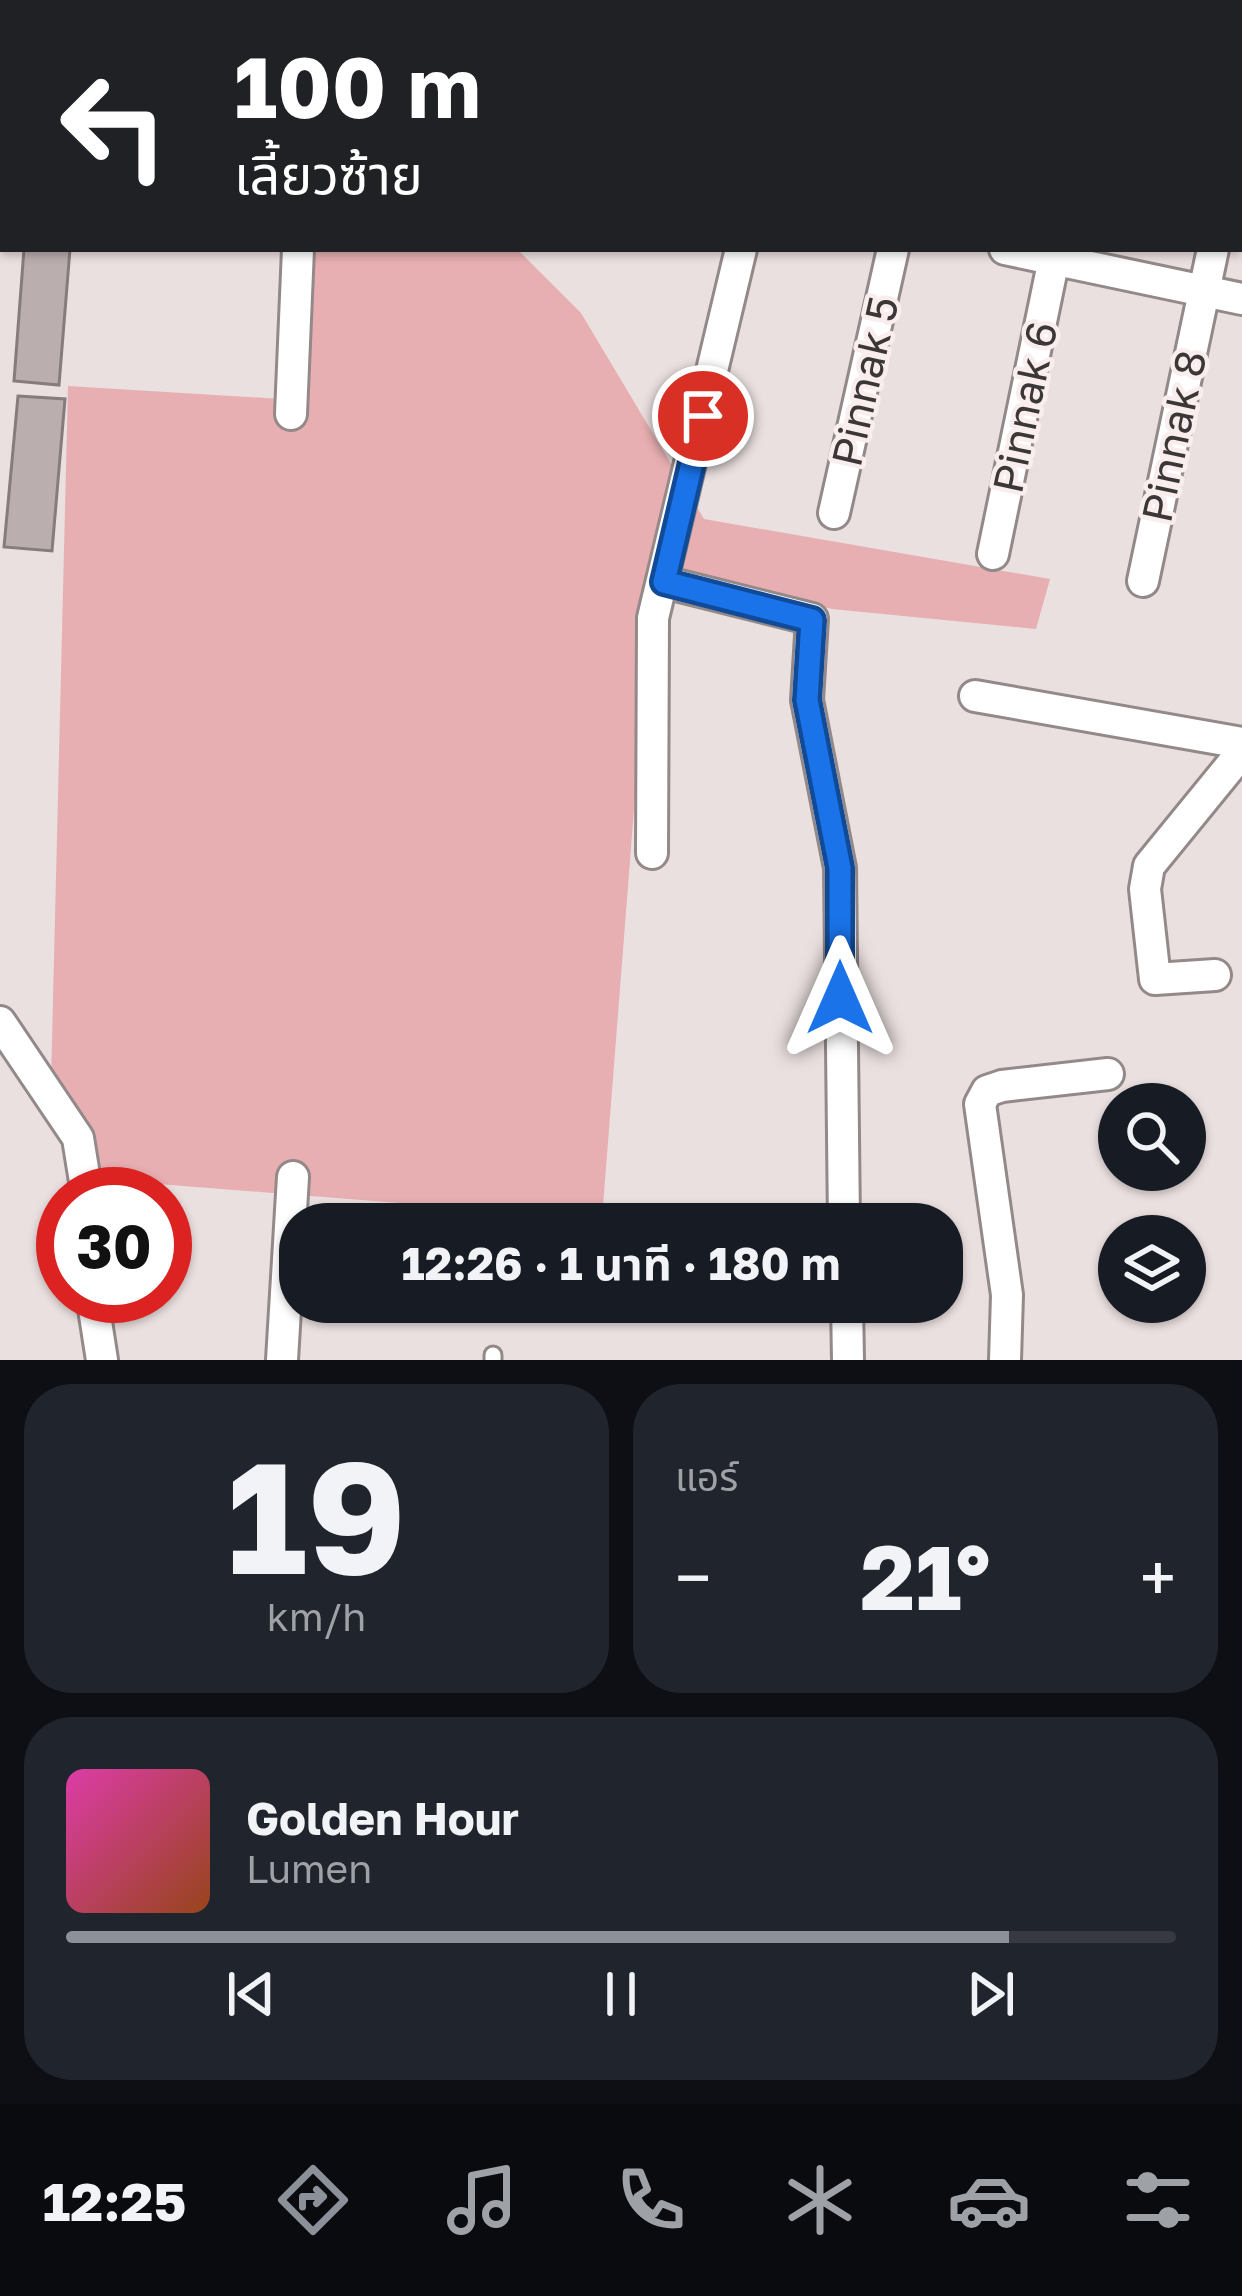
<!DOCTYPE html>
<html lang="th">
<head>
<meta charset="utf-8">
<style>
  :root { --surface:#171b24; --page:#20242c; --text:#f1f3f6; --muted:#9ea1a6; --line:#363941; --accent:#8c9099 }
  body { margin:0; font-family:"Golos Text","Noto Sans Thai",sans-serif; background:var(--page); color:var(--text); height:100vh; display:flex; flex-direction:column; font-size:45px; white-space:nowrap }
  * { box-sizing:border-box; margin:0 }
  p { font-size:39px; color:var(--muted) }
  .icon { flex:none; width:66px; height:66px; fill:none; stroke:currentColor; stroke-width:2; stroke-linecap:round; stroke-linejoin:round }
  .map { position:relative; height:1360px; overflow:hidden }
  .sheet { display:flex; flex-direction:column; gap:24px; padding:24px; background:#0d0f14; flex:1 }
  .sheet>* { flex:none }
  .top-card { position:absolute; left:0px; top:0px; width:1242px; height:252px; box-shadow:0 3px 9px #0004; background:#202124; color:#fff; overflow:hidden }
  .buttons { position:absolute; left:1098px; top:1083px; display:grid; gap:24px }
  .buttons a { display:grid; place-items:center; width:108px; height:108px; border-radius:50%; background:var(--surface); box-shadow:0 3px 9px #0004; font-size:60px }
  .speed { position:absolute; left:36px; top:1167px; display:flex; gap:24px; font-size:60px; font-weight:700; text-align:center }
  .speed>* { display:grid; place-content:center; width:156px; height:156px; border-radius:50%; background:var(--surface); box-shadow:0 3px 9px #0004; line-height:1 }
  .speed .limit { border:18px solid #d22; background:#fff; color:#111 }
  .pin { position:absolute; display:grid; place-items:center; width:102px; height:102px; color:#fff; margin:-51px; border:6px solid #fff; border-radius:50%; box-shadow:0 3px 12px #0007 }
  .me { position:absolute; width:132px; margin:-66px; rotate:0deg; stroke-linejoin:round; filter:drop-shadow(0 0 9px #0008) }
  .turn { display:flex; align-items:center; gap:42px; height:252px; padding:0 36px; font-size:54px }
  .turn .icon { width:156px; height:156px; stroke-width:2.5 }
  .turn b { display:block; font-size:84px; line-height:102px }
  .big { font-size:90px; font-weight:700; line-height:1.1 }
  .sheet .widget { flex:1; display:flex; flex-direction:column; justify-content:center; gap:18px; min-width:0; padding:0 42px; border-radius:48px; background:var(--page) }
  .sheet .dial { align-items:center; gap:0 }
  .dial b { font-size:156px; line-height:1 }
  .song { display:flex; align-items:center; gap:36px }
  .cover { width:144px; height:144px; border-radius:18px; background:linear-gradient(135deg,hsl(320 70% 55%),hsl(20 70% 35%)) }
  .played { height:12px; border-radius:6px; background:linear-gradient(90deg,var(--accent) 85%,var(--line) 85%) }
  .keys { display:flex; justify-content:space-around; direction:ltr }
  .heat { display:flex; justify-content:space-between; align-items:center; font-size:66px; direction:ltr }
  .sheet .tiles { flex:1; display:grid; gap:24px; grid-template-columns:1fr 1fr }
  .widget:last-child { grid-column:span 2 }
  .trip { position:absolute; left:279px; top:1203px; width:684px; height:120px; border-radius:48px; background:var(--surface); box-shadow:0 3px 9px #0004; font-weight:700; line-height:120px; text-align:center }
  .tabs { display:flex; height:192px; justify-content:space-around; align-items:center; background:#090b0e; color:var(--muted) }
  .tabs .icon { width:84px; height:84px }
  .tabs .on { color:var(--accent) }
  .tabs b { font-size:54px; color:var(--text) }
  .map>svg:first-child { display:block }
  .green { fill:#e7afb2 }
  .building { fill:#baaeaf; stroke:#867c7c; stroke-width:3 }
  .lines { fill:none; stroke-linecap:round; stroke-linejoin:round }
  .service-casing { stroke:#938989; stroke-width:21 }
  .minor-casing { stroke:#938989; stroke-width:36 }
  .service { stroke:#fff; stroke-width:15 }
  .minor { stroke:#fff; stroke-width:30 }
  .route-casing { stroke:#114b97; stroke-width:30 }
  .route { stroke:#1a73e8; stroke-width:21 }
  .labels { text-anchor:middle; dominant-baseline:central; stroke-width:9; stroke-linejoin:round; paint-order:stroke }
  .street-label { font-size:42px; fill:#3b3737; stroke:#f9eded }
</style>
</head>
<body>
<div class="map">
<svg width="1242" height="1360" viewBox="0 0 1242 1360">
  <rect width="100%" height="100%" fill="#ebe0e0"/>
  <!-- green -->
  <path class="green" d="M0,0H474L475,3H3V29Z
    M290,249H517L581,313L704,519L1050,579L1036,629L832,609L653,566L602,1219L95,1179L51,1081L68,386L282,399Z"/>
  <!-- building -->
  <path class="building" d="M24,249H70L59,385L14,381Z
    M18,396L65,399L52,551L4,547Z"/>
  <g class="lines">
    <defs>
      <path id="service" d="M493,1360V1355"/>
      <path id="minor" d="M533,0L534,3
        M632,3L633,0
        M792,3V0
        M995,3V0
        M1162,3L1163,0
        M0,130L3,77
        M0,218L3,219
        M1005,249L1242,299
        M291,414L298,249
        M834,513L893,249
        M993,554L1056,249
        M1143,581L1213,249
        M664,582L812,619L807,700L840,868L844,1224
        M975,696L1242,743
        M652,853L653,618L741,249
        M1215,975L1155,979L1145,889L1149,866L1242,752
        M0,1022L78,1138L87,1194
        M92,1296L102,1360
        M847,1302L848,1360
        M282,1360L293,1177
        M1005,1360L1007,1295L980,1104L987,1091L1002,1086L1108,1074"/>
    </defs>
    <!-- service casing -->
    <use href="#service" class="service-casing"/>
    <!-- minor casing -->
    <use href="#minor" class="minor-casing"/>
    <!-- service -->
    <use href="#service" class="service"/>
    <!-- minor -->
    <use href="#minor" class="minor"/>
  </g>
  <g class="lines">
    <defs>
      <path id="route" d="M703,416L664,582L812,620L807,700L840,868V998"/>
    </defs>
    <!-- route casing -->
    <use href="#route" class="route-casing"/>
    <!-- route -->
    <use href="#route" class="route"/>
  </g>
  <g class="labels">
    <!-- street labels -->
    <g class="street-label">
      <text transform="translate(864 381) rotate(-77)">Pinnak 5</text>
      <text transform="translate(1024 407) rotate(-78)">Pinnak 6</text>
      <text transform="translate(1173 436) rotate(-78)">Pinnak 8</text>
    </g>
  </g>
</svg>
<div class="buttons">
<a><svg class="icon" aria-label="search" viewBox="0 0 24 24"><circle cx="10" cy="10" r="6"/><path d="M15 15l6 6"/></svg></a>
<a><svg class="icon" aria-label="layers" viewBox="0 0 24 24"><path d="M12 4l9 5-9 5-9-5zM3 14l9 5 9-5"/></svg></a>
</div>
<div class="speed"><div class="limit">30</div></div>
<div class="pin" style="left:703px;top:416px;background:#d93025"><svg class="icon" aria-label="arrive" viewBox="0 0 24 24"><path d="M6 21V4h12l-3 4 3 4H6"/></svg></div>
<svg class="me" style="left:840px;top:998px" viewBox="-20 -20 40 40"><path d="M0-17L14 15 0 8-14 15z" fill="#1a73e8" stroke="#fff" stroke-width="4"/></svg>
<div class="trip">12:26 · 1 นาที · 180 m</div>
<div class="top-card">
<div class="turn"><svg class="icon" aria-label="left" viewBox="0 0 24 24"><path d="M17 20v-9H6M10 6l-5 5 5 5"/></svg><div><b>100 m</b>เลี้ยวซ้าย</div></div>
</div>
</div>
<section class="sheet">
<div class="tiles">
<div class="widget dial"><b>19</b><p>km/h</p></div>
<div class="widget"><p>แอร์</p>
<div class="heat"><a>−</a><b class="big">21°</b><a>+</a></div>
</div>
<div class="widget">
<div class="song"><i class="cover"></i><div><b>Golden Hour</b><p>Lumen</p></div></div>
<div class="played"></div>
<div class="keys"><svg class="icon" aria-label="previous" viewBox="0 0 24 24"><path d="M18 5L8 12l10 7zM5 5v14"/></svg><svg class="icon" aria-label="pause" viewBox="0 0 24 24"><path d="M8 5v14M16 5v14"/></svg><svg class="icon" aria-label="next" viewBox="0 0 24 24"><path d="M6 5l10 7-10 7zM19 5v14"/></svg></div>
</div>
</div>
</section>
<nav class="tabs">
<b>12:25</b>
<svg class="icon on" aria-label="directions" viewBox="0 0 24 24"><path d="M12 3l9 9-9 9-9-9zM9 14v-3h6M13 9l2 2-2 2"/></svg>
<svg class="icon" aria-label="music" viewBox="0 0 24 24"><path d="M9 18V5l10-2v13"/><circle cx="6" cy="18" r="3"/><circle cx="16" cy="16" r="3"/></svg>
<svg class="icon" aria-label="phone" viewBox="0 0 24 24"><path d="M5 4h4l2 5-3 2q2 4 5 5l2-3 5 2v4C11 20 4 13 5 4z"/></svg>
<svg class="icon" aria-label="climate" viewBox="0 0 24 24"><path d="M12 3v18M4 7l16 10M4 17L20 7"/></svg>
<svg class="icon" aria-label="car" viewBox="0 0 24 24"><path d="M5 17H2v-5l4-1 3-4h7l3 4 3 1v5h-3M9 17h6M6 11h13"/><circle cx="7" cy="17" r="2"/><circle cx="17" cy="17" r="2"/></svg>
<svg class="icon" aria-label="filters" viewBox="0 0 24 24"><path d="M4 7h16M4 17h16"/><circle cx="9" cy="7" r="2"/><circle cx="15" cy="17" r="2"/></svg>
</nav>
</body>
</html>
